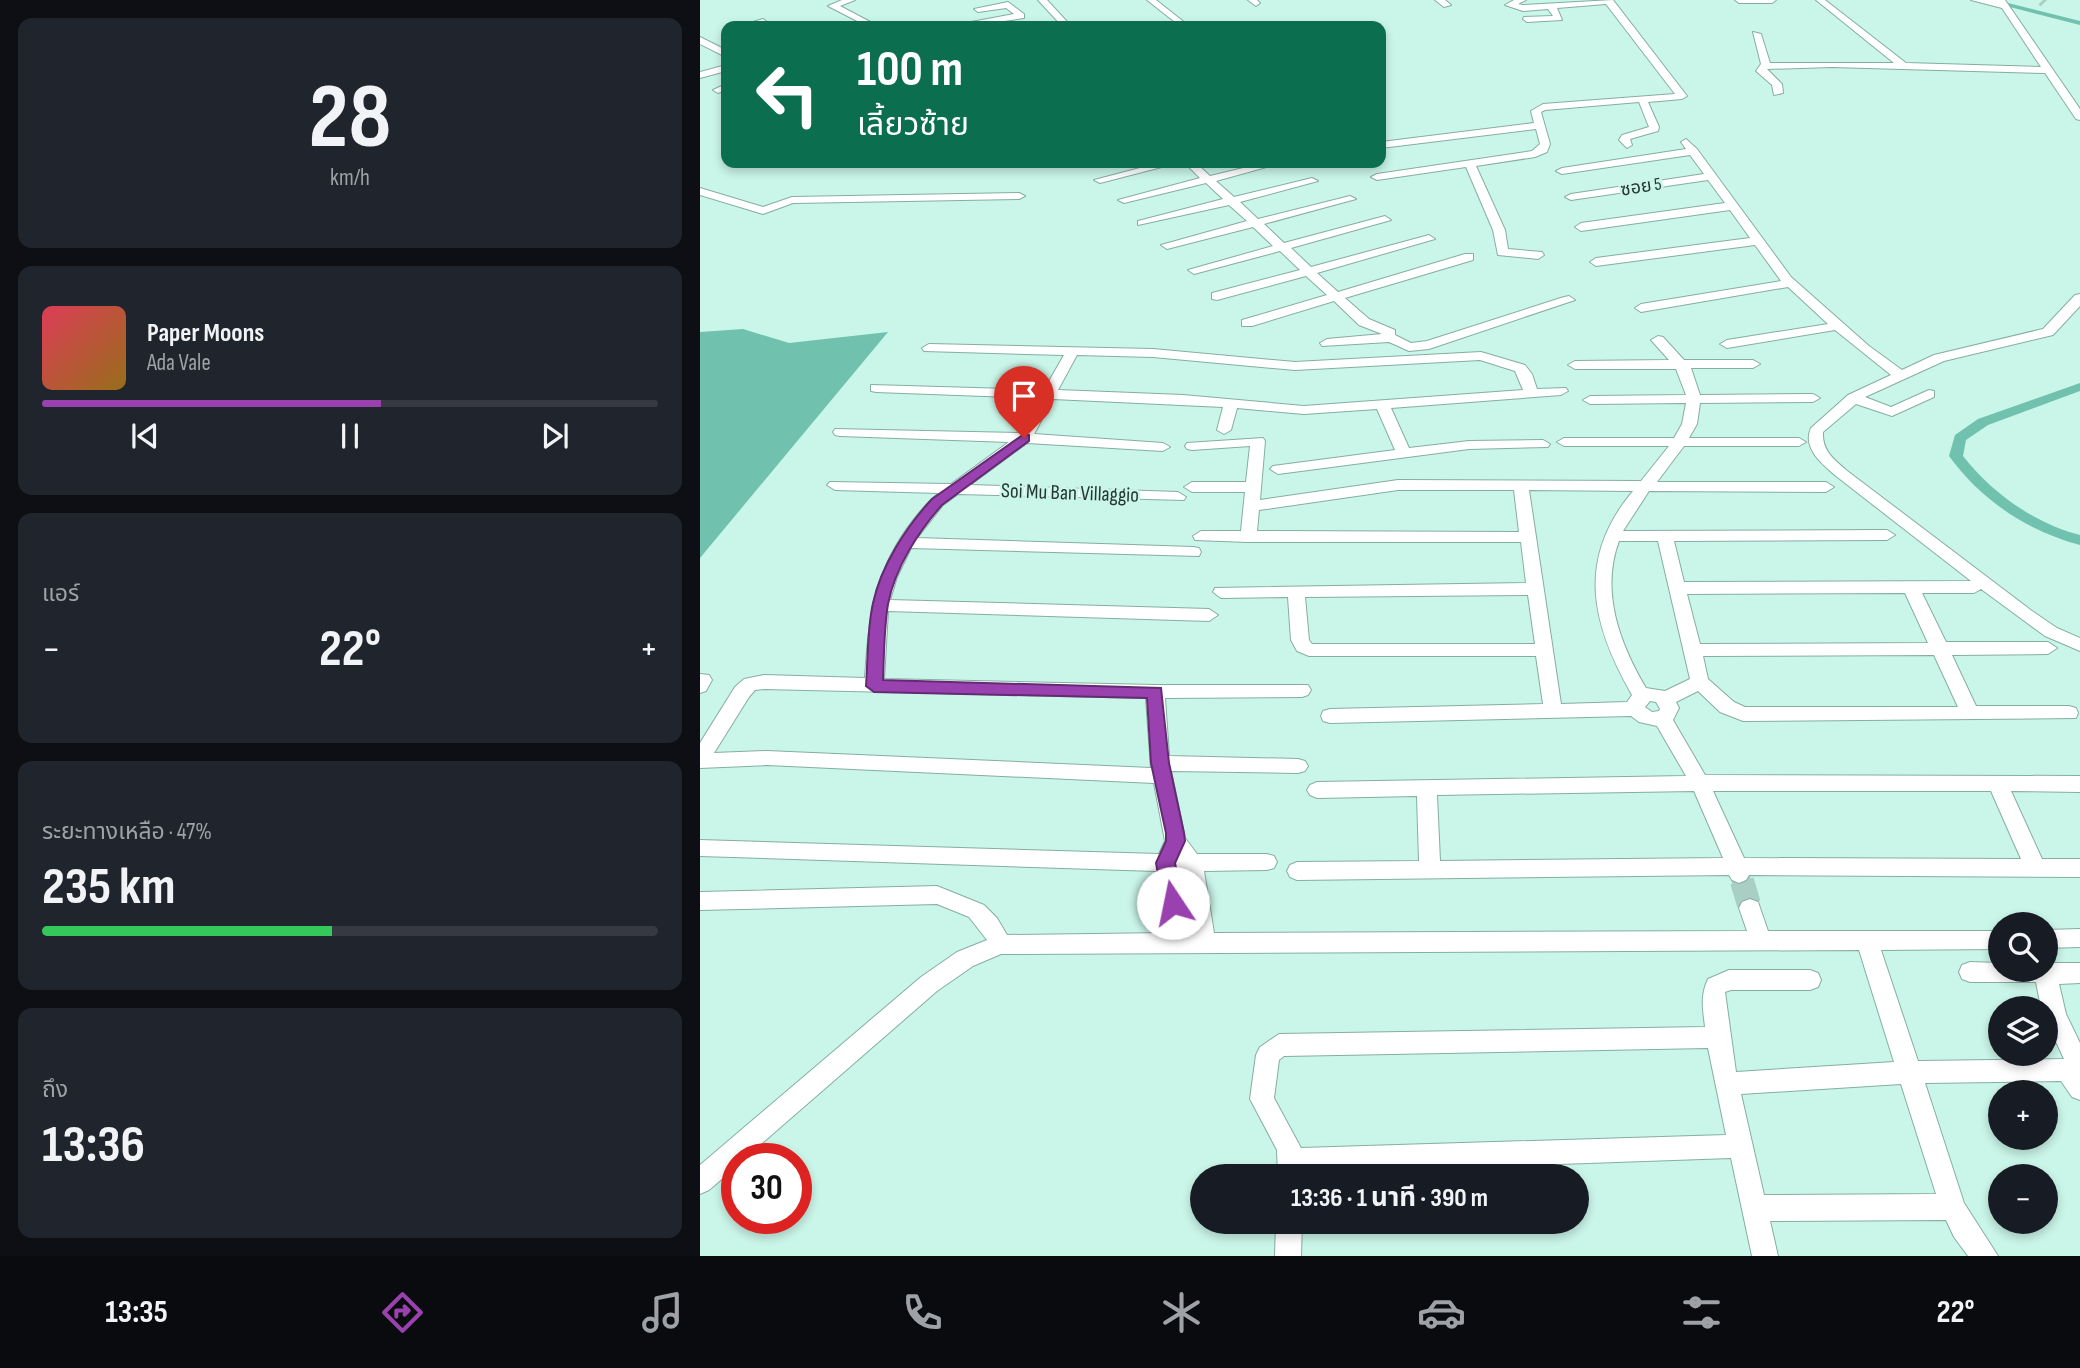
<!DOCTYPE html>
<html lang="th">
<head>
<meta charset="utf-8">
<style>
  :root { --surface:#171b24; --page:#20242c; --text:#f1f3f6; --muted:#9ea1a6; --line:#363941; --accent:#9942af }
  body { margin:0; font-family:"Sofia Sans Condensed","Noto Sans Thai",sans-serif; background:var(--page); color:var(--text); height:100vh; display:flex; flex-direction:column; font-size:26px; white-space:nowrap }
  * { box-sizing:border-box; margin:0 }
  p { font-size:23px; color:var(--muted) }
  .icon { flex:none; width:38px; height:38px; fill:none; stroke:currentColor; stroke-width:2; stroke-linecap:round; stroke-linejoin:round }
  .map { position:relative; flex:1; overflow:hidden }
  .side { display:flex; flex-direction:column; gap:18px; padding:18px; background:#0d0f14; width:700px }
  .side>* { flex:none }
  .top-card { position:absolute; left:21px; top:21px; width:665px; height:147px; border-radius:14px; box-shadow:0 4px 10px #0003; background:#0b6e4f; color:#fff; overflow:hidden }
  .tools { position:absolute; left:1288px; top:912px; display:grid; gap:14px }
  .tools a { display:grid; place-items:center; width:70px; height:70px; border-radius:50%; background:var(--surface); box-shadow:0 4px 10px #0003; font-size:35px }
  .speed { position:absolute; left:21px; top:1143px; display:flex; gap:14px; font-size:35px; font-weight:700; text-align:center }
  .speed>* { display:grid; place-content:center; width:91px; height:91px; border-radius:50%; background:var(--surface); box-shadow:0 4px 10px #0003; line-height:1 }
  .speed .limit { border:10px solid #d22; background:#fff; color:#111 }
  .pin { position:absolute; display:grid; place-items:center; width:60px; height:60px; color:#fff; margin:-72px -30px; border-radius:50% 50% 50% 0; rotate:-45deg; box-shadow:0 0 7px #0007 }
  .pin .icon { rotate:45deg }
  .me { position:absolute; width:77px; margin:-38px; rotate:349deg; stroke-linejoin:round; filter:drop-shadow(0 0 5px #0008) }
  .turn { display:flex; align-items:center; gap:24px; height:147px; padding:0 21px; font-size:32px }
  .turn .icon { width:91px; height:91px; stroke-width:2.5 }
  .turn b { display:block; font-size:49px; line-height:60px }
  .big { font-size:52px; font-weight:700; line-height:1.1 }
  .side .card { flex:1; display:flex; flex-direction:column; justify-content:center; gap:10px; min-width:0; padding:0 24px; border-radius:14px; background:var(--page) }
  .side .dial { align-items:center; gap:0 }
  .dial b { font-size:91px; line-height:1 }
  .song { display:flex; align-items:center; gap:21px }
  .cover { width:84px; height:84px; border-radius:10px; background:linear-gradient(135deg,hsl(350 70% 55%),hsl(40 70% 35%)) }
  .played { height:7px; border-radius:4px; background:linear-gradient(90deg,var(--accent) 55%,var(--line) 55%) }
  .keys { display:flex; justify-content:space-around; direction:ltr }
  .heat { display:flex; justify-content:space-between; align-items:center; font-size:38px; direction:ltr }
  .charge { height:10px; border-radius:5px; background:linear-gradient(90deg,#34c759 47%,var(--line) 0) }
  .trip { position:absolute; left:490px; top:1164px; width:399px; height:70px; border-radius:35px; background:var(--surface); box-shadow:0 4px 10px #0003; font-weight:700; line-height:70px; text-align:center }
  .tabs { display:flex; height:112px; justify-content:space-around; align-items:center; background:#090b0e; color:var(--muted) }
  .tabs .icon { width:49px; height:49px }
  .tabs .current { color:var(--accent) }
  .tabs b { font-size:32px; color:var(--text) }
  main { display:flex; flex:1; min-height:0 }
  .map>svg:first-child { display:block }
  .water { fill:#70c2af }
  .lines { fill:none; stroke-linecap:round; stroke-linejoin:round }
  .canal { fill:#70c2af; fill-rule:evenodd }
  .street-tunnel-far2 { stroke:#a9cfc4; stroke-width:10; stroke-dasharray:10 5; stroke-linecap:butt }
  .street-tunnel-far1 { stroke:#a9cfc4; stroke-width:19; stroke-dasharray:19 10; stroke-linecap:butt }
  .street-tunnel { stroke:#a9cfc4; stroke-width:24; stroke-dasharray:24 11; stroke-linecap:butt }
  .street-casing { stroke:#85aea3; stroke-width:2 }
  .street { fill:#fff; fill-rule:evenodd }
  .route { fill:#9942af; stroke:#632b72; stroke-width:2 }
  .labels { text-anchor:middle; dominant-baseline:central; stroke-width:5; stroke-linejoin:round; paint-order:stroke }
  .far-street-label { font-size:18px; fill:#253632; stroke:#caf5e9 }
  .street-label { font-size:21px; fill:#253632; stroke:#caf5e9 }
</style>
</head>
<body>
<main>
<section class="side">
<div class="card dial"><b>28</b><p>km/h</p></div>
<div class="card">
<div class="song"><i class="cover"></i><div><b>Paper Moons</b><p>Ada Vale</p></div></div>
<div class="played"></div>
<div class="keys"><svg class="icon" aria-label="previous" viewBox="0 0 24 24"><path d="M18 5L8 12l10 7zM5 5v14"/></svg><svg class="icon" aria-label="pause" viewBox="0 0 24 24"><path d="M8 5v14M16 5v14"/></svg><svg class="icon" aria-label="next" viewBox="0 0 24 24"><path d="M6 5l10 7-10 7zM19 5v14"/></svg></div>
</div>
<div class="card"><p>แอร์</p>
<div class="heat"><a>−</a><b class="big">22°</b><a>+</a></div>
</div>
<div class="card"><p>ระยะทางเหลือ · 47%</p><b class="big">235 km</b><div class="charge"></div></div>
<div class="card"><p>ถึง</p><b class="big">13:36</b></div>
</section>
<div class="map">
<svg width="1380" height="1256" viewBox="0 0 1380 1256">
  <rect width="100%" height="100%" fill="#caf5e9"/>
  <!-- water -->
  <path class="water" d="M43,329L89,343L188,332L0,558V332Z"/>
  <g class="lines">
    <!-- canal -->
    <path class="canal" d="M1283,0H1296L1380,21V25Z
      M1380,383V391L1288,425L1266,440L1263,456C1292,493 1334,523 1380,535V545C1327,531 1281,500 1249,456L1255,435L1278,419Z"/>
    <!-- street-tunnel-far2 -->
    <path class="street-tunnel-far2" d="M1342,1L1344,3"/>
    <!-- street-tunnel-far1 -->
    <path class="street-tunnel-far1" d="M1040,876L1042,883"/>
    <!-- street-tunnel -->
    <path class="street-tunnel" d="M1042,881L1050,908"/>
    <defs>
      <path id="street" d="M142,0H155L140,6L178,26H167L128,6Z
        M338,0H347L371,26H362Z
        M447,0H456L489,26H480Z
        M548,0H557L560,3L556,6Z
        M735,0H745L751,5L744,7Z
        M814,0H826L818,4L823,5L913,0L987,96L982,99L948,102L959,127L958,131L930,139L932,145L927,148L919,140L922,135L949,127L939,102L845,110L841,112L850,144L847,152L835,157L776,166L805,230L808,249L842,252L844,255L838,259L798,255L793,230L766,167L677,180L671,177L677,174L832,151L840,144L836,129L681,148V142L834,123L831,111L843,104L975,94L906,4L857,8L862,20L827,22L823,19L824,17L853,16L848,9L823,11L805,5Z
        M1035,0H1076L1072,3H1039Z
        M1116,0H1125L1206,63L1341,67L1302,8L1271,0H1305L1380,109V120L1376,119L1345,73L1132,67L1067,69L1082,84L1083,93L1074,95L1072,85L1056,71L1061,64L1053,32L1061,34L1070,63H1194Z
        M308,2L324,14V18L270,26H250L314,14L306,8L278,12L274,9Z
        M63,19L67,22L66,24L40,26Z
        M0,37L26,50V57L0,44Z
        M26,65V71L0,78V72Z
        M26,84V90L18,93L13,90Z
        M986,139L997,149L1091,277L1169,346L1202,370L1234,355L1343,329L1375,295L1380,294V306L1353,335L1244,361L1165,397L1191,407L1229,390L1234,391V397L1192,416L1156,404L1123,432C1122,451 1134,459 1146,470L1332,611L1357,628L1380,638V651L1345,636L1281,589L1274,593H1222L1246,642H1348L1357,648L1348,654L1252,655L1276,706H1369L1376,708L1378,713L1376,718L1043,721L1020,712L998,691L976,702L979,708L973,720L1005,775L1380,776V792L1311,791L1342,859H1380V877L1049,875L1046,880L1039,883L1032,880L1029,875L597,880L590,877L587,871L590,865L597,862L719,861L717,796L617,798L610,795L607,790L610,785L617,782L986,776L957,726L939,722L931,716L630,723L623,721L621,716L623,711L630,709L843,704L836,656H609L597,651L591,640L588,597L521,598L513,592L515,588L826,583L821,542H548L495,540L493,536L501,531H541L545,492H492L484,487L492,482H546L550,446L492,450L487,449L485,446L487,443L563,438L565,441L560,500L698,480L941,481L969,446H864L857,442L864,438H974L982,424L986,403L890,404L883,400L890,396L986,395L976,369H875L868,365L875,361L969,360L951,340L958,336L963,337L984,360H1053L1060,364L1053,368H991L1000,395L1113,394L1120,398L1113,402L1000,403L997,424L989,438H1099L1106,442L1099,446H984L957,482H1126L1134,487L1126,492L949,491L923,531L1187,530L1195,535L1187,540L974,541L984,582L1271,581L1136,476C1122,464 1102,448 1111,428L1148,395L1191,375L1135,330L1027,348L1020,344L1027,340L1128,324L1088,287L941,312L935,308L941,304L1081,281L1055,245L896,266L890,262L896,258L1050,238L1030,210L881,231L875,227L881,223L1025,203L1008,180L871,200L865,197L871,194L1004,174L990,155L862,174L856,171L862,168L986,149L981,142ZM698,490H814L819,532L557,531L559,510ZM829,490L933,491C876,559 891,623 932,695L927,702L861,704ZM919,541H958L990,679L965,691L946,688C920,644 900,592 919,541ZM1205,593L1228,643L1000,644L987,594ZM828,595L835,644H612L609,640L605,597ZM1234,655L1258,707H1045L1034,702L1008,679L1003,656ZM950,701L956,702L960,709L959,711L952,712L945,707ZM994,791L1023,858L740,861L737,795ZM1013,791H1291L1321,859L1044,858Z
        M355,163H368L360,166Z
        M459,163H477L400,183L394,180Z
        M485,163H496L510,176L564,163H581L516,181L534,197L612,178L618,181L540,202L558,219L650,196L656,199L564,224L584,243L685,216L691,220L591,248L611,267L729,235L735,239L617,273L638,292L765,254H773V260L645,298L669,319L695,330V335L711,343L727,341L864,297L869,296L875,300L729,349L709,351L689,342L622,346L620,343L627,339L682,334L659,325L634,301L552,326H542V320L627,295L606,276L517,300L512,299V293L600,270L580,251L494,274L488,270L573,246L553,227L467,249L461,245L547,221L529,205L438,225V221L523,199L506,183L424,203L418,200L500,178Z
        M596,163H607V164L602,167Z
        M0,188L63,207L92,197L319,193L325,196L319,199L93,203L63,214L0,195Z
        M229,344L453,349L595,362L781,352L825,365L832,374L837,389L866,388L868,391L861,395L691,408L709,448L769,441L843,440L850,444L848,447L769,449L578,474L570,469L573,466L695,450L677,409L604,414L537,408L531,430L524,434L517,430L523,407L353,399L334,434L463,443L470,447L463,451L327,443L270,485L478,492L486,497L484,500L258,494L243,505L217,538L493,547L499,548L501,552L499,556L211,548L197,577L190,600L509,609L518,615L509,621L188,611L184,679L455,685H608L611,690L608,695L602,697L465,698L469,756L598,759L605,761L608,766L605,771L598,773L471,771L485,838L497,854H567L574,856L577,862L574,868L567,870L504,871L514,933L1047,931L1039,908L1042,902L1050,899L1058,902L1068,931H1300V949L1181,950L1218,1061L1364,1059L1346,1020V1008H1341L1336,982H1270L1262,979L1259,972L1262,965L1270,962L1300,963V970H1346V963H1380V983L1359,984L1366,1014L1380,1043V1100L1372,1097L1361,1081L1225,1083L1264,1203L1298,1256H1268L1254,1237L1246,1220L1070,1221L1078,1256H1052L1031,1158L603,1173L604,1176H578L577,1150L550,1099L556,1055L560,1047L579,1034L1005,1027C1003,1009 1000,996 1008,979L1029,970H1110L1118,973L1121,980L1118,987L1110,990H1031L1025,992L1036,1072L1194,1062L1159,950L301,954L273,966L237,991L45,1158H37V1166L9,1190L0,1194V1165L221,977L257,952L287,940L269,917L237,904L0,910V892L237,886L284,905L297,918L307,935L468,933L456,871L0,856V840L459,854L465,841L454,783L67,765L0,768V743L35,687L44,679L64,675L165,678C169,620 172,579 206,530C216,516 226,503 239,493L135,490L127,485L130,482L251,484L309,442L140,436L135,435L133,432L135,429L319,433L339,398L176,392L171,391V385L344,390L364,355L224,351L222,348ZM377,355L453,357L595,370L780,360L815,371L823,390L604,406L483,395L358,390ZM64,689L446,698L451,768L67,751L14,753L49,697L55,690ZM477,871H483L493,933H490ZM1008,1048L1026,1135L601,1148L574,1098L579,1060L584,1056ZM1201,1084L1236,1194L1064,1195L1041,1094Z
        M0,674L9,675L12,680L6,691L0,693Z
        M1380,929V947L1346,948V930Z
        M576,1222H602L601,1256H575Z"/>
    </defs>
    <!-- street casing -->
    <use href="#street" class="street-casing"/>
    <!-- street -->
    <use href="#street" class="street"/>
  </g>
  <!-- route -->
  <path class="route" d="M324,434L329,435V441L242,505C218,532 195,568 188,604C184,628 184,655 183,680L461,688L469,763L484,833L485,841L475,863L483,903L480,908L473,911L466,908L463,903L456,863L466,841V833L451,763L447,698L174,692L166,686C168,659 167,630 173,603C181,566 206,527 232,499Z"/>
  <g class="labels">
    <!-- far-street labels -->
    <g class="far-street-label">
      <text transform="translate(941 187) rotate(-9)">ซอย 5</text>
    </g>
    <!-- street labels -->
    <g class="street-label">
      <text transform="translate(370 493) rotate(2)">Soi Mu Ban Villaggio</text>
    </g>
  </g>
</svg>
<div class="tools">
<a><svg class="icon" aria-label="search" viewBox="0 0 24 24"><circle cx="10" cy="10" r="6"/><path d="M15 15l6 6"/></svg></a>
<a><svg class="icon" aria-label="layers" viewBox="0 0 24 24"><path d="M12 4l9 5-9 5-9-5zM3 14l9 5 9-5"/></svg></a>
<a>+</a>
<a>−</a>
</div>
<div class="speed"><div class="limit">30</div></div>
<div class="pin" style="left:324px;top:438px;background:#d93025"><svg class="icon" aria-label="arrive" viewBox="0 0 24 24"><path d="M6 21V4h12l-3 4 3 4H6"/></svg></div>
<svg class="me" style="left:473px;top:903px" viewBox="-20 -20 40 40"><circle r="19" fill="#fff"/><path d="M0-13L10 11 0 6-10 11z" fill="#9942af"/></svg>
<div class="trip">13:36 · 1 นาที · 390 m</div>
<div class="top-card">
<div class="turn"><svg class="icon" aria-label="left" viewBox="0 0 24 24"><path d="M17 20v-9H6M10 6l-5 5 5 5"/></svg><div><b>100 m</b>เลี้ยวซ้าย</div></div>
</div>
</div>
</main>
<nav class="tabs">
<b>13:35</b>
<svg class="icon current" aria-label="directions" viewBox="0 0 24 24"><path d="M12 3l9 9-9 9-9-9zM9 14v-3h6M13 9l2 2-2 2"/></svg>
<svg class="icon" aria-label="music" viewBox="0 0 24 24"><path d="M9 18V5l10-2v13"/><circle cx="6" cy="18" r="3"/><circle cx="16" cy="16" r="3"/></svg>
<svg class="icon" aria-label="phone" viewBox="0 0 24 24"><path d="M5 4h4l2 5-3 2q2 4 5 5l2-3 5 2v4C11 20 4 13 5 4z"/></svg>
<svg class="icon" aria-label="climate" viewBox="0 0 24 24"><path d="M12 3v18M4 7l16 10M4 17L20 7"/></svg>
<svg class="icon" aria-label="car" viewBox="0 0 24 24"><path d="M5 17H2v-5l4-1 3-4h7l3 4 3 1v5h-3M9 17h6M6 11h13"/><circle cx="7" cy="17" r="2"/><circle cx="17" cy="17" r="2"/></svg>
<svg class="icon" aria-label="filters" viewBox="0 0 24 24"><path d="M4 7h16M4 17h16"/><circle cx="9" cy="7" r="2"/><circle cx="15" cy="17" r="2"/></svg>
<b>22°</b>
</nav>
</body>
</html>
